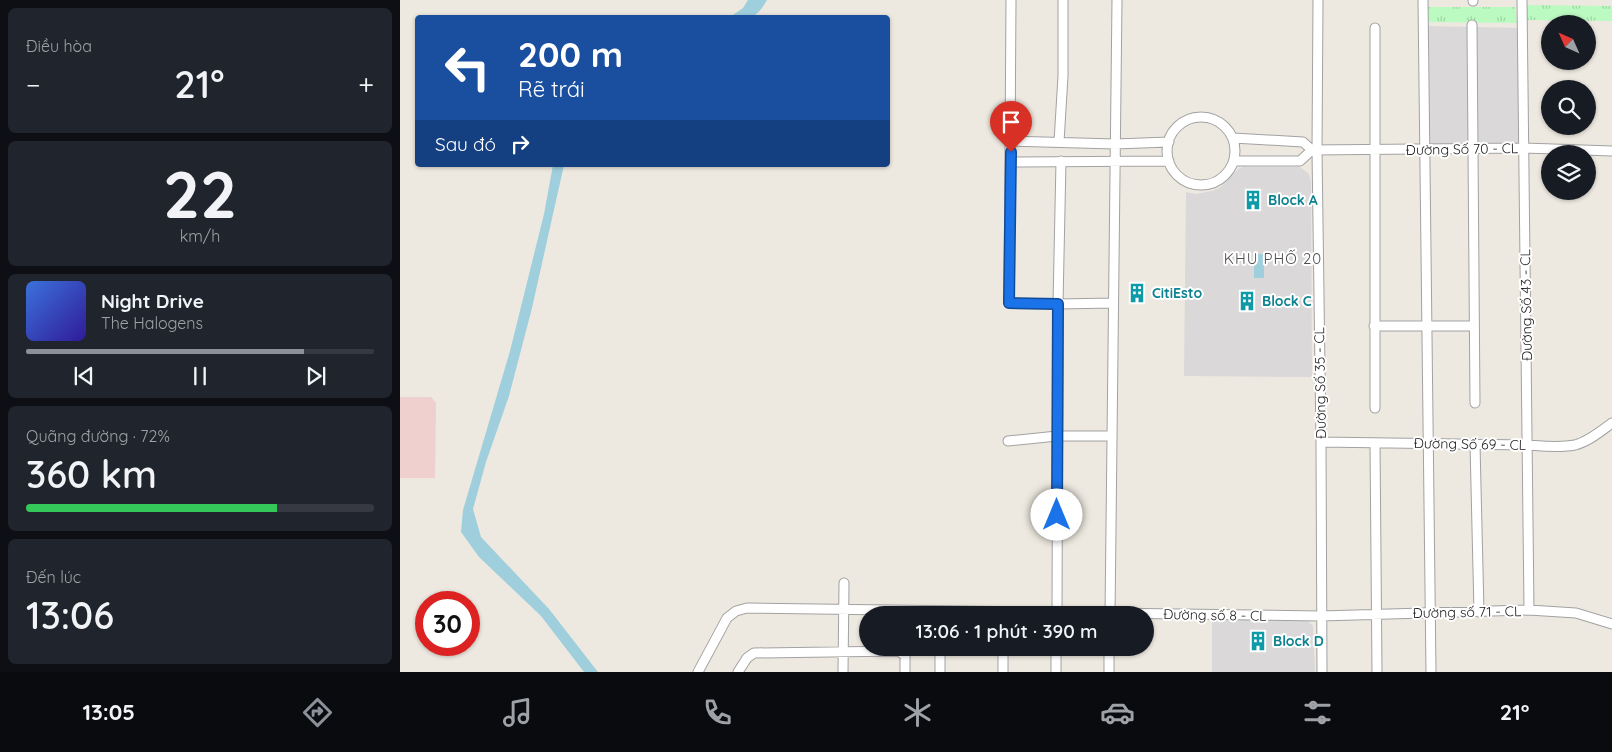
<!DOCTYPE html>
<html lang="vi">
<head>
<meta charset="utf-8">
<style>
  :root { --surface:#171b24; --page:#20242c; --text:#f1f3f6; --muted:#9ea1a6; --line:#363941; --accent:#8c9099 }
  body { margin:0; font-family:Quicksand,sans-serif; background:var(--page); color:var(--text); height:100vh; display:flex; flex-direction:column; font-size:19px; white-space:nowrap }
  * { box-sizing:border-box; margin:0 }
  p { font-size:16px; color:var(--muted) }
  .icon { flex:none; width:28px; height:28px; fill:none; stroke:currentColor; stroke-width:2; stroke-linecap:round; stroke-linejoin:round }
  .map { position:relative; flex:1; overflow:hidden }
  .drawer { display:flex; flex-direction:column; gap:8px; padding:8px; background:#0d0f14; width:400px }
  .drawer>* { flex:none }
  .hud { position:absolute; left:15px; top:15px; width:475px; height:152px; border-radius:5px; box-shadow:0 1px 4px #0004; background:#1a4fa0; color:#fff; overflow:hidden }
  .needle { width:32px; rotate:315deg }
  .controls { position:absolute; left:1141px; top:15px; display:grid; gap:10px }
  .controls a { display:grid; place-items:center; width:55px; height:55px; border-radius:50%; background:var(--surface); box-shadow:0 1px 4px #0004; font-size:25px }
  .speed { position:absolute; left:15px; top:591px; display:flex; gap:10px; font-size:25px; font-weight:700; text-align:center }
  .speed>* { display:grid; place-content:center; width:65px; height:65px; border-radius:50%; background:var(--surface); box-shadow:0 1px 4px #0004; line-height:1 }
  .speed .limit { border:8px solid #d22; background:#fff; color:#111 }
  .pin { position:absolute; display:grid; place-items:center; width:42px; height:42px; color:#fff; margin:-51px -21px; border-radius:50% 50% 50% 0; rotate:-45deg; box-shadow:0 0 5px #0007 }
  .pin .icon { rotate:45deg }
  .me { position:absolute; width:55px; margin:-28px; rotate:0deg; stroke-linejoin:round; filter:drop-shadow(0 0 4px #0008) }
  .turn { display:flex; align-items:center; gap:18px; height:105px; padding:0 20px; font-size:22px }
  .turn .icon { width:65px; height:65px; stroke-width:2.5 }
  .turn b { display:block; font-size:35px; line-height:42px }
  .then { display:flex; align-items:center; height:48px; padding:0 20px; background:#0003; gap:10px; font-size:19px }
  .big { font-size:38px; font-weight:600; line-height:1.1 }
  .drawer .widget { flex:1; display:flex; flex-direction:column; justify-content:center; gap:8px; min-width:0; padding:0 18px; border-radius:8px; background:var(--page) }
  .drawer .dial { align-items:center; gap:0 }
  .dial b { font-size:65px; line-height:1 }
  .song { display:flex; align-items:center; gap:15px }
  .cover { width:60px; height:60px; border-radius:8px; background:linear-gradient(135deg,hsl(220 70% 55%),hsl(250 70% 35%)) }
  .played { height:5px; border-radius:2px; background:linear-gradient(90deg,var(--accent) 80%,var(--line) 80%) }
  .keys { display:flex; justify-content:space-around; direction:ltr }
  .heat { display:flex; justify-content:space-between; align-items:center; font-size:28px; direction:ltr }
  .charge { height:8px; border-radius:4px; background:linear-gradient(90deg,#34c759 72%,var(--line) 0) }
  .trip { position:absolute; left:459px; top:606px; width:295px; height:50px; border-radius:25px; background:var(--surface); box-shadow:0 1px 4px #0004; font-weight:600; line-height:50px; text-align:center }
  .tabs { display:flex; height:80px; justify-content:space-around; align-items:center; background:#090b0e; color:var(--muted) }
  .tabs .icon { width:35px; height:35px }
  .tabs .on { color:var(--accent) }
  .tabs b { font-size:22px; color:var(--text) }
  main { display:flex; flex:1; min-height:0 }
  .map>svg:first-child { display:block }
  .residential { fill:#dad8d8 }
  .commercial { fill:#efd0cf }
  .park { fill:url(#park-tufts) }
  .water { fill:#9fcfdc }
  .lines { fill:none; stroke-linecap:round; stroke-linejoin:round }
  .minor-casing { stroke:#a2a2a2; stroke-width:11 }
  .minor { stroke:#fff; stroke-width:9 }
  .route-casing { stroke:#114b97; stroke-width:12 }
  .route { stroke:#1a73e8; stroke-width:9 }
  .labels { text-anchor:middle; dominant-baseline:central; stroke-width:4; stroke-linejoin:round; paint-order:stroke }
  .street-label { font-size:14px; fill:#1b1b1b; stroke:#fff }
  .culture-label { font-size:14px; font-weight:bold; fill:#0d838f; stroke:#fff; text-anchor:start }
  .neighbourhood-label { font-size:15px; letter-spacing:1px; fill:#4e4e4e; stroke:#fff }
</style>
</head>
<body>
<main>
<section class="drawer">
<div class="widget"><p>Điều hòa</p>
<div class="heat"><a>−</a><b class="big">21°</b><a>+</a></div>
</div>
<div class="widget dial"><b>22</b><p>km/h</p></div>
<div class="widget">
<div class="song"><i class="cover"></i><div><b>Night Drive</b><p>The Halogens</p></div></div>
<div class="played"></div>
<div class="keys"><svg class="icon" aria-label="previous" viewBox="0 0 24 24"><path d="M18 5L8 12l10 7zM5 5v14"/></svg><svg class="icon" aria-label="pause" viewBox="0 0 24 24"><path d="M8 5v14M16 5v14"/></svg><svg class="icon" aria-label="next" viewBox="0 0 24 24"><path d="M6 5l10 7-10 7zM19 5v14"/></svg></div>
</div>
<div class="widget"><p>Quãng đường · 72%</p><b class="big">360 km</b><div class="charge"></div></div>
<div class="widget"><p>Đến lúc</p><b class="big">13:06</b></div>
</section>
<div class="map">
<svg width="1212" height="672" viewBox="0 0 1212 672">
  <defs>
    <pattern id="park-tufts" width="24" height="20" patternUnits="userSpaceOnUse" patternTransform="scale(1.25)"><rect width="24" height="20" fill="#bbfac0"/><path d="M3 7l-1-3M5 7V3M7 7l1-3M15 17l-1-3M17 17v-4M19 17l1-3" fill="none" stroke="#a0d6a4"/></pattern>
  </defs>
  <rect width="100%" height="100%" fill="#ede9e0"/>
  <!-- residential -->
  <path class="residential" d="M1026,26L1122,28L1124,148H1025Z
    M843,167H900L909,174L911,182L912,377L784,376L786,192L795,194L812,191L821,187L838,169Z
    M812,618L907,620L913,626L915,672H812Z"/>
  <!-- commercial -->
  <path class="commercial" d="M0,397H31L36,403L35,478H0Z"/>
  <!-- park -->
  <path class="park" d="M1125,5L1212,6V21L1125,20Z
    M1027,7H1115L1117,23L1027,22Z"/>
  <!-- water -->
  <path class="water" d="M348,0H367C356,19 352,18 330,17L343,8Z
    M153,165H164L132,308L109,396L86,462L73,509L81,537L149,609L198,672H184L141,616L79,557L61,532L63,510L110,351L144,214Z
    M854,254H864V278H854Z"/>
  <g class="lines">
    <defs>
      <path id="minor" d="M611,0L609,303L658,304L713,303
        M918,0L917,150L921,442L922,672
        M1023,0L1031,672
        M1122,0L1129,610
        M1073,1V0
        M1072,25L1075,403
        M767 151a34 34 0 1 1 68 0a34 34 0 1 1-68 0Z
        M833,138L903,142L912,150L1124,148L1212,151
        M611,141L715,144L769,142
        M659,142L663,76V0
        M834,161H900L912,150
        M611,162L769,161
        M974,326H1074
        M975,408V28
        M608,441L657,436H711
        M921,442L1127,445C1143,446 1159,448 1175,445C1188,442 1201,431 1212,423
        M975,443L977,672
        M1075,444L1079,612
        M657,615L658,304L661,161
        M710,615L717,0
        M540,648V672
        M298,672L327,618L336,611L347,608L921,616L1129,610L1176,613L1212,624
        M338,672L347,658L354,653L499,651L505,656V672
        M443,672L444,583
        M603,672V648
        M656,672V648
        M709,672V648"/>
    </defs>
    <!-- minor casing -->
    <use href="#minor" class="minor-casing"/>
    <!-- minor -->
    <use href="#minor" class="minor"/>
  </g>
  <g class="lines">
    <defs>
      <path id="route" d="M611,152L609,303L658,304L657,515"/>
    </defs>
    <!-- route casing -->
    <use href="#route" class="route-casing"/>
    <!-- route -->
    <use href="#route" class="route"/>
  </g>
  <!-- icons -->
  <defs>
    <symbol id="building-bare" viewBox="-9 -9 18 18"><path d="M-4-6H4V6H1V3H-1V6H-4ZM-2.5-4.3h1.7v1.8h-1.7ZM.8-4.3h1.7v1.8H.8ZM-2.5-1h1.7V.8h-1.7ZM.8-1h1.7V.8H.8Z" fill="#0f9aa8" stroke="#fff" stroke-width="2.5" paint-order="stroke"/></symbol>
  </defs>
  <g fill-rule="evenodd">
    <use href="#building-bare" x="839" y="186" width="28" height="28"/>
    <use href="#building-bare" x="723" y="279" width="28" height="28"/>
    <use href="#building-bare" x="833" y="287" width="28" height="28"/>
    <use href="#building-bare" x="844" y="627" width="28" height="28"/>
  </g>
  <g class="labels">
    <!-- street labels -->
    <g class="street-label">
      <text transform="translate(1062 149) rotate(-1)">Đường Số 70 - CL</text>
      <text transform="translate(1126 305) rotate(-91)">Đường Số 43 - CL</text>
      <text transform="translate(920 383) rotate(-91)">Đường Số 35 - CL</text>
      <text transform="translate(1070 444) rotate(1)">Đường Số 69 - CL</text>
      <text transform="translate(1067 612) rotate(-1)">Đường số 71 - CL</text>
      <text transform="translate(815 615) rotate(1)">Đường số 8 - CL</text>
    </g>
    <!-- culture labels -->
    <g class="culture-label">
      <text x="868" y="200">Block A</text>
      <text x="752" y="293">CitiEsto</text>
      <text x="862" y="301">Block C</text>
      <text x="873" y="641">Block D</text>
    </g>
    <!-- neighbourhood labels -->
    <g class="neighbourhood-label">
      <text x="873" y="258">KHU PHỐ 20</text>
    </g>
  </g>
</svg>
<div class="controls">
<a><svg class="needle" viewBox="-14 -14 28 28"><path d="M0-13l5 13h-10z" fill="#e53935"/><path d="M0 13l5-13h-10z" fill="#9ea1a6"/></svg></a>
<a><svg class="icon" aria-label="search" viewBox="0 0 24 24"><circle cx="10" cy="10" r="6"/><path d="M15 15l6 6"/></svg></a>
<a><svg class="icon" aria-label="layers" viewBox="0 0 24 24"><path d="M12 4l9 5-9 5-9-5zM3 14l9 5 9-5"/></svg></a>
</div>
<div class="speed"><div class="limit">30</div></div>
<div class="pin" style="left:611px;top:152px;background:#d93025"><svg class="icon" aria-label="arrive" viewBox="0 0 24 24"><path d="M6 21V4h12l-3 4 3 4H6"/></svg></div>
<svg class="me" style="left:657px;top:515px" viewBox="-20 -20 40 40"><circle r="19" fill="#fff"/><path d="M0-13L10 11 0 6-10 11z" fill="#1a73e8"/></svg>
<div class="trip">13:06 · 1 phút · 390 m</div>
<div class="hud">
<div class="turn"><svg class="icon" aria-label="left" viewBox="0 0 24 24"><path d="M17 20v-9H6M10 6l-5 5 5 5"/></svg><div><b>200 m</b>Rẽ trái</div></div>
<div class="then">Sau đó<svg class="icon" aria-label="right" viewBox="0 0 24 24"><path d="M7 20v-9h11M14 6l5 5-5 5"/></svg></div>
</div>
</div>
</main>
<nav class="tabs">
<b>13:05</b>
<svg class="icon on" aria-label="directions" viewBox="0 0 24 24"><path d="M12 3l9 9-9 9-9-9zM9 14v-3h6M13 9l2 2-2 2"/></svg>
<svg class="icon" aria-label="music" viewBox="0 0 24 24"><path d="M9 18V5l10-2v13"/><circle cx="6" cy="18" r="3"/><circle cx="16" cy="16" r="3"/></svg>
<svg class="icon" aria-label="phone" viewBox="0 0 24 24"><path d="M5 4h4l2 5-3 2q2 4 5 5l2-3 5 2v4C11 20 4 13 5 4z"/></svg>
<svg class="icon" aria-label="climate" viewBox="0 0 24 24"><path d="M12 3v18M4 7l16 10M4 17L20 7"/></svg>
<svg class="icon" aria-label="car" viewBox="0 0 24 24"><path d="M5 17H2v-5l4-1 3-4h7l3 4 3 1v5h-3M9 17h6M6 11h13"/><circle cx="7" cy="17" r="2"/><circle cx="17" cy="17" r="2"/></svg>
<svg class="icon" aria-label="filters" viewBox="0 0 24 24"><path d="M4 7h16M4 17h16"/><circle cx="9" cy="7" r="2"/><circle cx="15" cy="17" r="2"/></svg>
<b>21°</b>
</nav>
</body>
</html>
